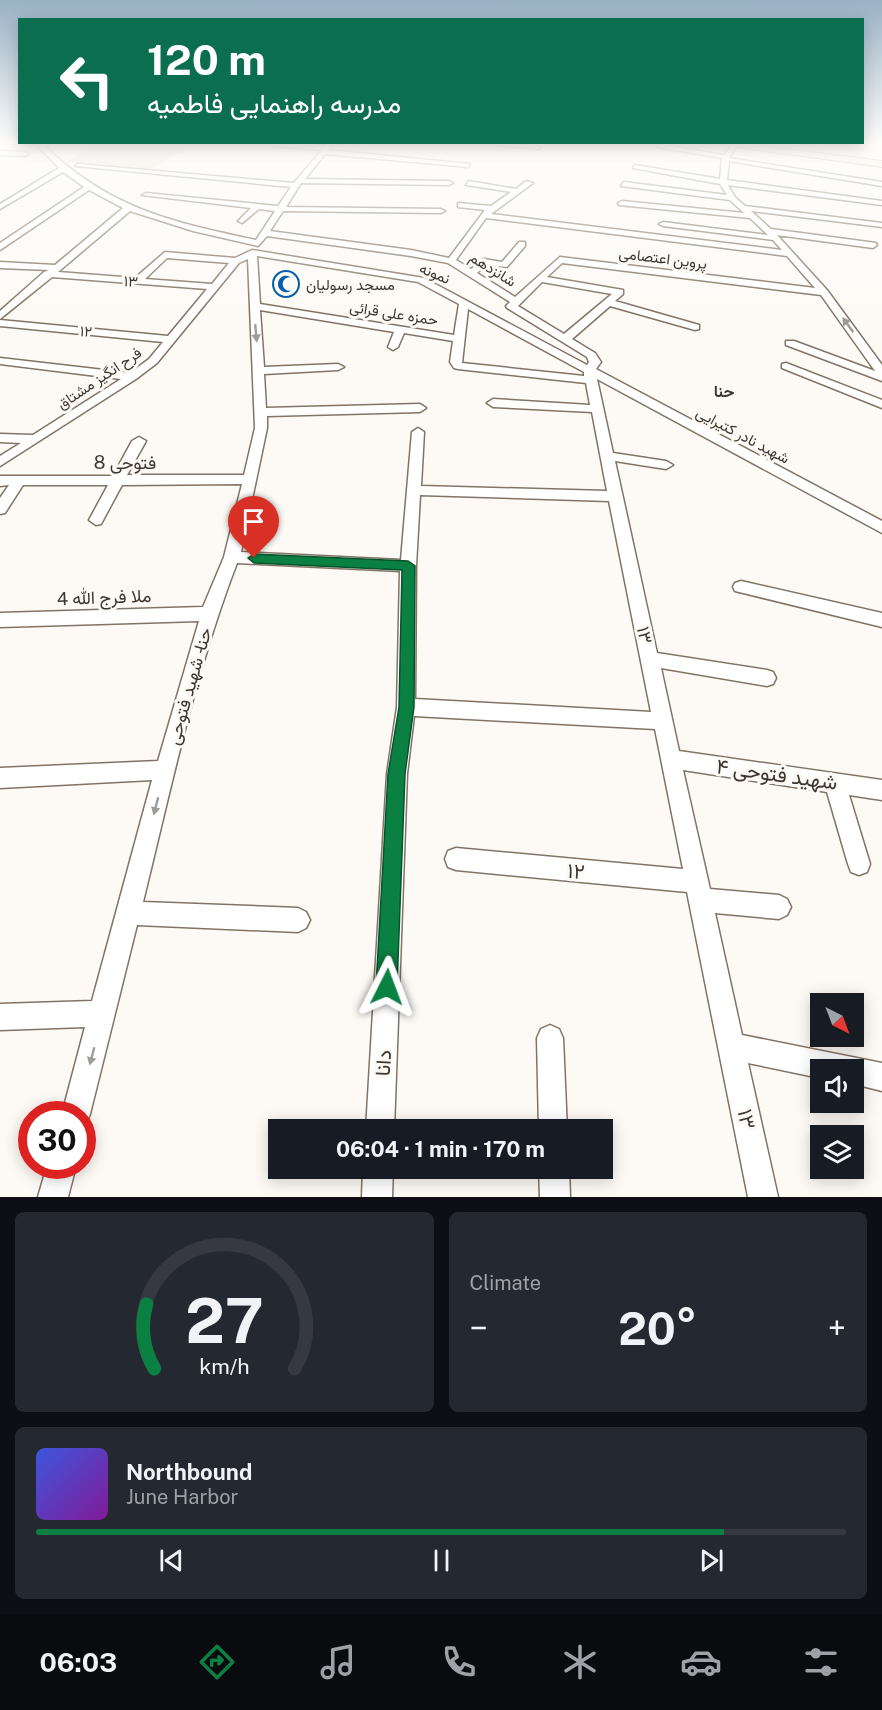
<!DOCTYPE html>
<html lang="en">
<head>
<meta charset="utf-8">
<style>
  :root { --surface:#171b24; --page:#242831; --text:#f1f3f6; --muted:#9ea1a6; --line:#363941; --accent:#0b8043 }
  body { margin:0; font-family:"Public Sans",Vazirmatn,sans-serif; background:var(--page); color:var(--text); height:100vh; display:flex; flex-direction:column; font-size:22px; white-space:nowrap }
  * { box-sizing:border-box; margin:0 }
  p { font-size:20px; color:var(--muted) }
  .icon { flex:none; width:33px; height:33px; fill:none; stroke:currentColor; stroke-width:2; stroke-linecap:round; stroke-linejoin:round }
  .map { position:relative; height:1197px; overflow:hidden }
  .panel { display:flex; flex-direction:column; gap:15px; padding:15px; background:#0d0f14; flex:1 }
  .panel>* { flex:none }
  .hud { position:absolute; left:18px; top:18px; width:846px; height:126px; border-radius:0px; box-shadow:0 3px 15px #0003; background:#0b6e4f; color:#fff; overflow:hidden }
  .needle { width:39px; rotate:138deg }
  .buttons { position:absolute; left:810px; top:993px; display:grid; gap:12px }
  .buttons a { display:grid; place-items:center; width:54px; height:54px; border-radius:0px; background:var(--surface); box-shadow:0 3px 15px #0003; font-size:30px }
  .speed { position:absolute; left:18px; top:1101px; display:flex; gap:12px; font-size:30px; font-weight:700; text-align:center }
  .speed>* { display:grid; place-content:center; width:78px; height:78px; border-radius:50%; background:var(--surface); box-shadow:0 3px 15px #0003; line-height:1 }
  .speed .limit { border:9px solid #d22; background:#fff; color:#111 }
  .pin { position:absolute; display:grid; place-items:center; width:51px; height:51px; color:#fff; margin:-62px -26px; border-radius:50% 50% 50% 0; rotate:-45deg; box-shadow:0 0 6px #0007 }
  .pin .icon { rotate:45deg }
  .me { position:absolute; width:66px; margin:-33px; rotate:3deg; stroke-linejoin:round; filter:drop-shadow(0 0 4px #0008) }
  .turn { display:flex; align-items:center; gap:21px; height:126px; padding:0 30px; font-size:27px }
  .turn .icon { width:78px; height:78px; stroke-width:2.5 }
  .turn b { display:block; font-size:42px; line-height:51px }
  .big { font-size:45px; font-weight:700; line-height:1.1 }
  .panel .widget { flex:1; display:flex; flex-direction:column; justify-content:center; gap:9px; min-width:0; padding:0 21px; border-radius:9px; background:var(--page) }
  .panel .dial { align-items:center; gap:0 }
  .dial svg { height:156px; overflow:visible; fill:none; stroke:var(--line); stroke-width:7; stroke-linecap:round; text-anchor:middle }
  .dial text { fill:var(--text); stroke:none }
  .song { display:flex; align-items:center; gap:18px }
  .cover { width:72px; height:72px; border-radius:9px; background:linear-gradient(135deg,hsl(230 70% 55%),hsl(290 70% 35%)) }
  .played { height:6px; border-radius:3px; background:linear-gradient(90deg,var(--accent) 85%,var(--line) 85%) }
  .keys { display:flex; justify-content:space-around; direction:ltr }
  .heat { display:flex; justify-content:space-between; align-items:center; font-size:33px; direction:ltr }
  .panel .tiles { flex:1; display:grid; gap:15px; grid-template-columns:1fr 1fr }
  .widget:last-child { grid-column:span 2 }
  .trip { position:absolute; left:268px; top:1119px; width:345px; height:60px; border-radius:0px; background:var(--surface); box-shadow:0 3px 15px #0003; font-weight:700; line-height:60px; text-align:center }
  .dock { display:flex; height:96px; justify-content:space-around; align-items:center; background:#090b0e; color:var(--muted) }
  .dock .icon { width:42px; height:42px }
  .dock .on { color:var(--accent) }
  .dock b { font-size:27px; color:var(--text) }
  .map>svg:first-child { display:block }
  .green { fill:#deccb6 }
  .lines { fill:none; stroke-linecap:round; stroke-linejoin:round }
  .minor-casing { stroke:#827464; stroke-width:3 }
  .secondary-casing { stroke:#827464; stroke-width:2 }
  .minor { fill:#fff; fill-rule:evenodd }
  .secondary { fill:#f8e4ca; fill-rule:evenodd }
  .oneway { fill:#9e9b98 }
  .route { fill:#0b8043; stroke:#07532c; stroke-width:1.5 }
  .labels { text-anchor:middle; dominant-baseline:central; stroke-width:6; stroke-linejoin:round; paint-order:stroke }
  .far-street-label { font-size:15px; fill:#3d3730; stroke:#fdfaf6 }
  .far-poi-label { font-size:15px; fill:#3d3730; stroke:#fdfaf6; text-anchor:start }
  .far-neighbourhood-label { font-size:16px; font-weight:bold; fill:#3d3730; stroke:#fdfaf6 }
  .street-label { font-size:18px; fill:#3d3730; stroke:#fdfaf6 }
  .near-street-label { font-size:21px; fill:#3d3730; stroke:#fdfaf6 }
</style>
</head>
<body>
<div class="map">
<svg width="882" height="1197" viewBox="0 0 882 1197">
  <rect width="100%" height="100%" fill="#fdfaf6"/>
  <!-- green -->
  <path class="green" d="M103,143V142L195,143L152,169L65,162Z"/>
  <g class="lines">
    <defs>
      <path id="minor" d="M34,142H41C105,207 170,222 256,240L275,211L259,209L242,223L238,221L251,208L142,195L146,193L278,206L291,187L75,166L78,164L294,183L322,150L273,146L270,144L271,142L325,146L329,143L332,145L328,150L470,164L468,167L325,154L305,179L449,181L453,183L449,185L301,183L286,207L441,209L445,211L441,213L283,211L270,231L411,250L449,258L485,210L458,207V203L491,206L511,192L466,185L469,181L516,189L526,181L533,183L491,214L782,250L773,240L663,226L659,224L663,222L768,235L750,218L619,205L618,203L622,201L744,213L730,200L621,186L624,182L727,195L720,184L633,168L635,165L720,179L722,158L657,147L659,144L724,155L733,144L736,146L729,158L882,182V186L729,161L727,180L882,201V205L728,185L735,197L745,206L882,223V227L751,211L771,229L876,243L877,245L873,248L777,235L827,290L882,365V381L786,345V341H794L875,371L821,295L562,263L547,277L623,290V294L615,301L699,325V329L695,330L610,306L572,339L595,353L601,362L596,369L882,521V533L597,379L613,453L666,461L673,465L666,469L615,461L657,653L767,670L773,672L776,678L773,684L767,686L661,668L679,751L882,780V800L849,795L870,864L867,872L859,875L851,872L848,864L827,792L683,770L710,889L779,895L787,899L791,907L787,915L779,919L715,913L742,1035L882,1063V1091L854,1084V1070H820V1078L748,1063L778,1197H748L687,892L456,870L448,867L445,859L448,851L456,848L683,869L655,729L414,716L407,774L394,1130H366L387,774L397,707L400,571L237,563C195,672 171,788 143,902L298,908L306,912L310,920L306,928L298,932L137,925L90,1114L86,1124L82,1125V1114H62L85,1027L0,1030V1004L92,1001L152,780L0,788V768L158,761L199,621L0,627V613L203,607L224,557L242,484L122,485L101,524L96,525L89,520L108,485H23L5,513L0,514V498L9,485L0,486V476H113L132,441L139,437L146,441L127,475H244L255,428L248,259L239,263L157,363L136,379L0,466V456L21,443L0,442V434L33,435L121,379L0,364V358L130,373L149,359L163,342L0,326V320L168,336L207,289L52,277L0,319V311L44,272L49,270L0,268V262L55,265L123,208L89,190L0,250V243L84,187L63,172L0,209V204L59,168ZM130,211L193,231L258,246L267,236L411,256L448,263L510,302L506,306L507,308L587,357L589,362L587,365L424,278L252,250L235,258L165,252L135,278L58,272ZM486,218L787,256L815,288L560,257L515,297L477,273L486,265L507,267L525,246V242H519L502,262L484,259L471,269L456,260ZM257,256L418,282L459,304L454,335L260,304ZM167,258L229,263L212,284L145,279ZM542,282L612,294L564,334L518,306ZM468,309L584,372V376L462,363ZM260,310L394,332L388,347L393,350L398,347L404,333L453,341L450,362L454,368L458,369L586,383L590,405L493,399L487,403L493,407L592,412L607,491L421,486L424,432L418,428L412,432L401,560L241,552L267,428V416L420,412L426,408L420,404L266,408L264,374L338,370L344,367L338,364L264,367ZM420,495L609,501L651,712L415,699L416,566Z
        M467,142H503L541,147L538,149Z
        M0,151L25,152L28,154L25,156L0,155Z
        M786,363L882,400V408L782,368V364Z
        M741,581L882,613V627L735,591L733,587L735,583Z
        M550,1025L559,1029L563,1038L567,1130H539L537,1038L541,1029Z
        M47,1166H76L68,1197H38Z
        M363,1168H393L392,1197H362Z
        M539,1168H569L570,1197H540Z"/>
      <path id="secondary" d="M701,142H732L882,161V167Z"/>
    </defs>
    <!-- minor casing -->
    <use href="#minor" class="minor-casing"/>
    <!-- secondary casing -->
    <use href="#secondary" class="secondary-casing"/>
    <!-- minor -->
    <use href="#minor" class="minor"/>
    <!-- secondary -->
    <use href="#secondary" class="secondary"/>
  </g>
  <!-- one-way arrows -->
  <defs><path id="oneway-solid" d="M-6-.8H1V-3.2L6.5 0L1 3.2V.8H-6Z" transform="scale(1.5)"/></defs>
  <g class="oneway">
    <use href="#oneway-solid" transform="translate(848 325) rotate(-126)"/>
    <use href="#oneway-solid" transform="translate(256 333) rotate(85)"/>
    <use href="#oneway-solid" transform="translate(156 806) rotate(104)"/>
    <use href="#oneway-solid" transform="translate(92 1056) rotate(105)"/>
  </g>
  <!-- sky -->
  <linearGradient id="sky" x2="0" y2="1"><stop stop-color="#99b1c5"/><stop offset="0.46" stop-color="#fefdfb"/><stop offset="1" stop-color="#fefdfb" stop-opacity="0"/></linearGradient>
  <rect width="882" height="310" fill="url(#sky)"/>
  <!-- route -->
  <path class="route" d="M254,554L408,561L415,566L414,707L405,774L397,987L394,995L387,998L379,995L376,987L388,774L399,707L402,570L254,563L248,558Z"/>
  <!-- icons -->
  <defs>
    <symbol id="mosque-ring" viewBox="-11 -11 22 22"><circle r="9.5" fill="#fdfaf6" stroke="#035eac" stroke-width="1.5"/><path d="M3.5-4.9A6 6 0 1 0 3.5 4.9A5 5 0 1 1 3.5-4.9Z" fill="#035eac"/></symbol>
  </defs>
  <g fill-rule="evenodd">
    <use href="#mosque-ring" x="271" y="269" width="30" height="30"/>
  </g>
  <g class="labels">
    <!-- far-street labels -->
    <g class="far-street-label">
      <text transform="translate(663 258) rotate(7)">پروین اعتصامی</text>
      <text transform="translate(493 269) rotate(32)">شانزدهم</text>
      <text transform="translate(435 273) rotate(23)">نمونه</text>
      <text transform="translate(131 281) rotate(4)">۱۳</text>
      <text transform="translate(394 313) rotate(9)">حمزه علی قرائی</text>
      <text transform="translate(86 331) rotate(5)">۱۲</text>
      <text transform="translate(99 378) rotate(-34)">فرح انگیز مشتاق</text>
      <text transform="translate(743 435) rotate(28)">شهید نادر کتیرایی</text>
    </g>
    <!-- far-poi labels -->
    <g class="far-poi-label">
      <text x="306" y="284">مسجد رسولیان</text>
    </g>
    <!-- far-neighbourhood labels -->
    <g class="far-neighbourhood-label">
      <text x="724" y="391">حنا</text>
    </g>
    <!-- street labels -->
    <g class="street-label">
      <text x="125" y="462">فتوحی 8</text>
      <text transform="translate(104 597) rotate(-2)">4 ملا فرج الله</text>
      <text transform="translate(645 635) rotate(78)">۱۳</text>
      <text transform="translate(189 686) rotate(-74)">حنا- شهید فتوحی</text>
    </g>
    <!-- near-street labels -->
    <g class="near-street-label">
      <text transform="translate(777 774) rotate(8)">شهید فتوحی ۴</text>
      <text transform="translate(576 871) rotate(5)">۱۲</text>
      <text transform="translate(383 1063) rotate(-87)">دانا</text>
      <text transform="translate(747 1119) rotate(78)">۱۳</text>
    </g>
  </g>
</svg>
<div class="buttons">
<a><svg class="needle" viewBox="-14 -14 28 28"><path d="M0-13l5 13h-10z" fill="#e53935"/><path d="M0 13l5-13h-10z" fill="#9ea1a6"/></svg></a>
<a><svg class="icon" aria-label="sound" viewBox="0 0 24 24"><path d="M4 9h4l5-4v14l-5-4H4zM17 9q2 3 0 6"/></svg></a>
<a><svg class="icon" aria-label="layers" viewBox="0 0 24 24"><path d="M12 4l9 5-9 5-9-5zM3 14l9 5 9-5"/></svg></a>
</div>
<div class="speed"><div class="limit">30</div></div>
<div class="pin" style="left:254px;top:558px;background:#d93025"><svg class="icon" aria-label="arrive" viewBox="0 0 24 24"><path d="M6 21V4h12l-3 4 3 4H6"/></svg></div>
<svg class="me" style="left:387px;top:987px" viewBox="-20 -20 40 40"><path d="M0-17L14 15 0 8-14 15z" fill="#0b8043" stroke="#fff" stroke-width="4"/></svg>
<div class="trip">06:04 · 1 min · 170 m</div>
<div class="hud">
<div class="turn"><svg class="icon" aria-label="left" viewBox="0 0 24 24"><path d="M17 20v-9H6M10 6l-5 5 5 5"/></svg><div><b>120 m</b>مدرسه راهنمایی فاطمیه</div></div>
</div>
</div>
<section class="panel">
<div class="tiles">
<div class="widget dial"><svg viewBox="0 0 100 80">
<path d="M14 69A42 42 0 1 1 86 69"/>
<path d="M14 69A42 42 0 0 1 10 36" stroke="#0b8043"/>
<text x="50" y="56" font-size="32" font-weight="700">27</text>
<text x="50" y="72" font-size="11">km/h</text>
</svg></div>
<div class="widget"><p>Climate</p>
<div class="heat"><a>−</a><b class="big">20°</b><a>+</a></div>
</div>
<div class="widget">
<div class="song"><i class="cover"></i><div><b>Northbound</b><p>June Harbor</p></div></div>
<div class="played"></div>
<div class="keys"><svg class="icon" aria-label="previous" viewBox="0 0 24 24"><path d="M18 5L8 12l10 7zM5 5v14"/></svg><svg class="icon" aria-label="pause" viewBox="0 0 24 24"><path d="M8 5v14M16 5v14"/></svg><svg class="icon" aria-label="next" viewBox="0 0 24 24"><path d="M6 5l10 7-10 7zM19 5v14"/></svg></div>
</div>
</div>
</section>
<nav class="dock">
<b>06:03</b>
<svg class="icon on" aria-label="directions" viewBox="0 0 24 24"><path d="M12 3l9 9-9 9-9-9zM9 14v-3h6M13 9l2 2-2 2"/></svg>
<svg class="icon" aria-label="music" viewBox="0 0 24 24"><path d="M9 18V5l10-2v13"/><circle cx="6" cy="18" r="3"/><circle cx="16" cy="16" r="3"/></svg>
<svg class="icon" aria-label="phone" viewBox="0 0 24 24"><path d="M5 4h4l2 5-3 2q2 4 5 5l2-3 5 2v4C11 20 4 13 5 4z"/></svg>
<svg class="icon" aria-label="climate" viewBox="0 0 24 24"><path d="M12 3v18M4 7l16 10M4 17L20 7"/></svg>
<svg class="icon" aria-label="car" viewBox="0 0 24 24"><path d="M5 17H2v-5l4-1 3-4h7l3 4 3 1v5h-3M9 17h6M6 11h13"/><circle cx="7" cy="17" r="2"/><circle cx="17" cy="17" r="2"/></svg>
<svg class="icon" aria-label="filters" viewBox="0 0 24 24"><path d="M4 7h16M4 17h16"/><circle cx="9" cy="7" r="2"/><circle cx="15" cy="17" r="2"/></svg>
</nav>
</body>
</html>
